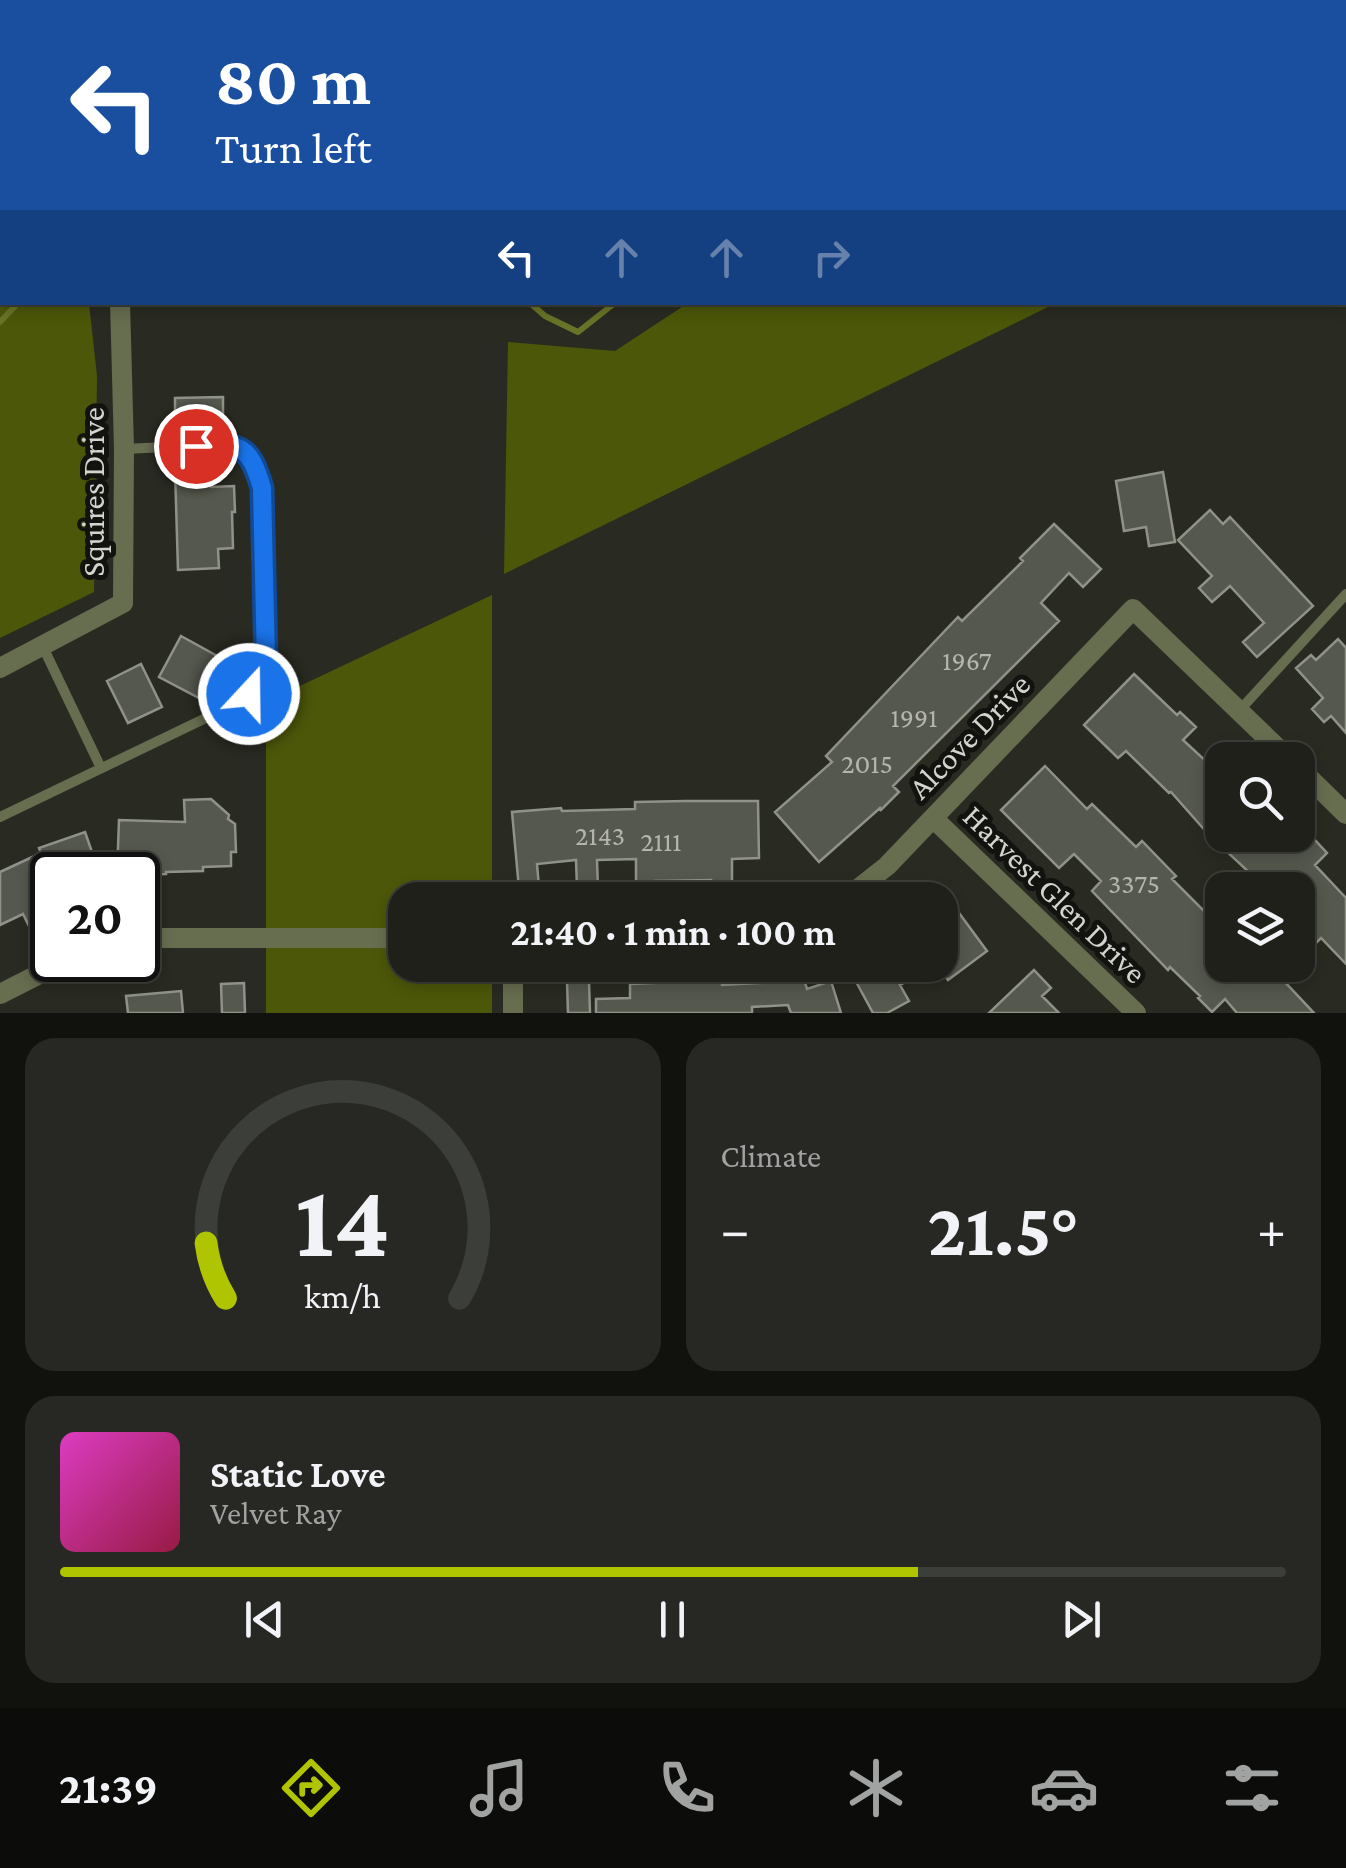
<!DOCTYPE html>
<html lang="en">
<head>
<meta charset="utf-8">
<style>
  :root { --surface:#1f201a; --page:#272823; --text:#f1f3f6; --muted:#a1a3a2; --line:#3c3e39; --accent:#b0c501 }
  body { margin:0; font-family:"Crimson Pro",serif; background:var(--page); color:var(--text); height:100vh; display:flex; flex-direction:column; font-size:38px; white-space:nowrap }
  * { box-sizing:border-box; margin:0 }
  p { font-size:32px; color:var(--muted) }
  .icon { flex:none; width:55px; height:55px; fill:none; stroke:currentColor; stroke-width:2; stroke-linecap:round; stroke-linejoin:round }
  .map { position:relative; height:1013px; overflow:hidden }
  .sheet { display:flex; flex-direction:column; gap:25px; padding:25px; background:#11120e; flex:1 }
  .sheet>* { flex:none }
  .hud { position:absolute; left:0px; top:0px; width:1348px; height:305px; box-shadow:0 5px 15px #0003,0 0 0 2px var(--line); background:#1a4fa0; color:#fff; overflow:hidden }
  .tools { position:absolute; left:1205px; top:742px; display:grid; gap:20px }
  .tools a { display:grid; place-items:center; width:110px; height:110px; border-radius:20px; background:var(--surface); box-shadow:0 5px 15px #0003,0 0 0 2px var(--line); font-size:50px }
  .speed { position:absolute; left:30px; top:852px; display:flex; gap:20px; font-size:50px; font-weight:700; text-align:center }
  .speed>* { display:grid; place-content:center; width:130px; height:130px; border-radius:50%; background:var(--surface); box-shadow:0 5px 15px #0003,0 0 0 2px var(--line); line-height:1 }
  .speed .limit { border:5px solid #111; border-radius:15px; background:#fff; color:#111 }
  .pin { position:absolute; display:grid; place-items:center; width:85px; height:85px; color:#fff; margin:-42px; border:5px solid #fff; border-radius:50%; box-shadow:0 2px 10px #0007 }
  .me { position:absolute; width:110px; margin:-55px; rotate:21deg; stroke-linejoin:round; filter:drop-shadow(0 0 8px #0008) }
  .turn { display:flex; align-items:center; gap:35px; height:210px; padding:0 50px; font-size:45px }
  .turn .icon { width:130px; height:130px; stroke-width:2.5 }
  .turn b { display:block; font-size:70px; line-height:85px }
  .lanes { display:flex; align-items:center; height:95px; padding:0 50px; background:#0003; justify-content:center; gap:50px; direction:ltr }
  .lanes .off { opacity:.35 }
  .big { font-size:75px; font-weight:700; line-height:1.1 }
  .sheet .widget { flex:1; display:flex; flex-direction:column; justify-content:center; gap:15px; min-width:0; padding:0 35px; border-radius:30px; background:var(--page) }
  .sheet .dial { align-items:center; gap:0 }
  .dial svg { height:260px; overflow:visible; fill:none; stroke:var(--line); stroke-width:7; stroke-linecap:round; text-anchor:middle }
  .dial text { fill:var(--text); stroke:none }
  .song { display:flex; align-items:center; gap:30px }
  .cover { width:120px; height:120px; border-radius:15px; background:linear-gradient(135deg,hsl(310 70% 55%),hsl(340 70% 35%)) }
  .played { height:10px; border-radius:5px; background:linear-gradient(90deg,var(--accent) 70%,var(--line) 70%) }
  .keys { display:flex; justify-content:space-around; direction:ltr }
  .heat { display:flex; justify-content:space-between; align-items:center; font-size:55px; direction:ltr }
  .sheet .tiles { flex:1; display:grid; gap:25px; grid-template-columns:1fr 1fr }
  .widget:last-child { grid-column:span 2 }
  .trip { position:absolute; left:388px; top:882px; width:570px; height:100px; border-radius:30px; background:var(--surface); box-shadow:0 5px 15px #0003,0 0 0 2px var(--line); font-weight:700; line-height:100px; text-align:center }
  .menu { display:flex; height:160px; justify-content:space-around; align-items:center; background:#0c0d0a; color:var(--muted) }
  .menu .icon { width:70px; height:70px }
  .menu .selected { color:var(--accent) }
  .menu b { font-size:45px; color:var(--text) }
  .map>svg:first-child { display:block }
  .green { fill:#4d5709 }
  .lines { fill:none; stroke-linecap:round; stroke-linejoin:round }
  .stream { stroke:#687427; stroke-width:6 }
  .building { fill:#55584e; stroke:#8f9287; stroke-width:2.5 }
  .service { stroke:#676d4f; stroke-width:10 }
  .minor { stroke:#676d4f; stroke-width:20 }
  .tertiary { stroke:#676d4f; stroke-width:20 }
  .route-casing { stroke:#114b97; stroke-width:25 }
  .route { stroke:#1a73e8; stroke-width:18 }
  .labels { text-anchor:middle; dominant-baseline:central; stroke-width:10; stroke-linejoin:round; paint-order:stroke }
  .number-label { font-size:28px; fill:#b4b5ae }
  .street-label { font-size:32px; fill:#d3d4ce; stroke:#12130f }
</style>
</head>
<body>
<div class="map">
<svg width="1346" height="1013" viewBox="0 0 1346 1013">
  <rect width="100%" height="100%" fill="#292b22"/>
  <!-- green -->
  <path class="green" d="M982,0H1346V160L1345,2H981Z
    M2,248V302L89,303L97,376L94,592L0,638V249Z
    M688,303V302L1056,303L504,574L508,342L615,351Z
    M492,595V900H405V965H492V1013H266V702Z"/>
  <g class="lines">
    <!-- stream -->
    <path class="stream" d="M1114,0V2
      M529,302L545,316L578,332L616,302
      M0,322L19,302"/>
  </g>
  <!-- building -->
  <path class="building" d="M223,397V436L175,438V398Z
    M211,469V487L234,486L235,512H232L233,548L218,549L219,568L178,570L175,470Z
    M1163,472L1175,542L1149,546L1146,527L1124,531L1116,481Z
    M1210,510L1223,524L1230,517L1313,606L1257,657L1243,642L1264,623L1230,586L1212,602L1199,588L1212,576L1178,540Z
    M1054,524L1101,569L1083,587L1069,573L1041,603L1059,621L893,786L899,792L881,810L880,808L819,862L775,812L832,762L826,756L958,617L962,621L1023,561L1020,558Z
    M181,636L230,663L222,678L213,672L199,698L159,677Z
    M1338,639L1346,648V733L1331,716L1324,722L1312,709L1323,698L1296,668L1311,655L1316,660Z
    M141,664L162,707L128,723L107,681Z
    M1134,674L1177,715L1180,712L1196,727L1183,740L1222,776V835H1305L1312,841L1314,839L1327,853L1315,865L1346,898V964L1321,938L1310,949L1298,936V890H1268L1209,835L1171,792L1169,793L1126,751L1118,758L1084,725Z
    M1045,766L1087,809L1092,804L1136,847L1142,841L1176,876L1172,879L1222,929V965H1269L1314,1013H1237L1225,999L1212,1012L1198,998L1200,996L1170,967L1168,970L1092,891L1101,881L1074,854L1059,868L1001,810Z
    M211,799L229,815L228,819L235,824L236,852H231V866L203,867V871L166,872V874L117,875L119,820L185,822L184,800Z
    M686,801H758L759,858L732,859V887L711,888V880L655,881V886H636V859L597,860L598,888H577L576,860L537,864L539,887L519,889L512,812L561,808L562,811L635,809V802Z
    M85,832L100,875H52V918L30,928L23,914L0,925V872L41,853L39,848Z
    M940,887L987,951L948,980L940,969Z
    M847,965H938L900,985L909,1001L887,1013H873Z
    M801,970L807,989L831,981L841,1013H791L788,1005L752,1007V1013H596V999L630,998V984L722,980V985L781,982L779,977Z
    M1034,970L1051,988L1042,996L1059,1013H989Z
    M589,980L590,1013H568L567,981Z
    M244,983L245,1013H222L221,984Z
    M181,991L183,1013H128L126,996Z"/>
  <g class="lines">
    <!-- service -->
    <path class="service" d="M0,229L2,228
      M43,647L101,768
      M1239,711L1346,594
      M0,817L235,704C251,693 259,681 266,663L262,488C256,466 251,456 231,444L124,449"/>
    <!-- minor -->
    <path class="minor" d="M0,83L2,82
      M1298,767L1346,814
      M933,818L1136,1013
      M844,900L887,866L1133,609L1290,760
      M138,938H405
      M513,965V1013
      M0,994L67,960"/>
    <!-- tertiary -->
    <path class="tertiary" d="M97,0V2
      M0,668L123,603L124,449L120,302"/>
  </g>
  <g class="lines">
    <defs>
      <path id="route" d="M196,446C240,444 249,443 262,488L266,662L260,678L249,694"/>
    </defs>
    <!-- route casing -->
    <use href="#route" class="route-casing"/>
    <!-- route -->
    <use href="#route" class="route"/>
  </g>
  <g class="labels">
    <!-- number labels -->
    <g class="number-label">
      <text x="967" y="660">1967</text>
      <text x="914" y="717">1991</text>
      <text x="867" y="763">2015</text>
      <text x="600" y="835">2143</text>
      <text x="661" y="841">2111</text>
      <text x="1134" y="883">3375</text>
    </g>
    <!-- street labels -->
    <g class="street-label">
      <text transform="translate(93 492) rotate(-90)">Squires Drive</text>
      <text transform="translate(969 736) rotate(-46)">Alcove Drive</text>
      <text transform="translate(1055 894) rotate(44)">Harvest Glen Drive</text>
    </g>
  </g>
</svg>
<div class="tools">
<a><svg class="icon" aria-label="search" viewBox="0 0 24 24"><circle cx="10" cy="10" r="6"/><path d="M15 15l6 6"/></svg></a>
<a><svg class="icon" aria-label="layers" viewBox="0 0 24 24"><path d="M12 4l9 5-9 5-9-5zM3 14l9 5 9-5"/></svg></a>
</div>
<div class="speed"><div class="limit">20</div></div>
<div class="pin" style="left:196px;top:446px;background:#d93025"><svg class="icon" aria-label="arrive" viewBox="0 0 24 24"><path d="M6 21V4h12l-3 4 3 4H6"/></svg></div>
<svg class="me" style="left:249px;top:694px" viewBox="-20 -20 40 40"><circle r="17" fill="#1a73e8" stroke="#fff" stroke-width="3"/><path d="M0-11L8 9 0 5-8 9z" fill="#fff"/></svg>
<div class="trip">21:40 · 1 min · 100 m</div>
<div class="hud">
<div class="turn"><svg class="icon" aria-label="left" viewBox="0 0 24 24"><path d="M17 20v-9H6M10 6l-5 5 5 5"/></svg><div><b>80 m</b>Turn left</div></div>
<div class="lanes"><svg class="icon" aria-label="left" viewBox="0 0 24 24"><path d="M17 20v-9H6M10 6l-5 5 5 5"/></svg><svg class="icon off" aria-label="ahead" viewBox="0 0 24 24"><path d="M12 20V5M6 11l6-6 6 6"/></svg><svg class="icon off" aria-label="ahead" viewBox="0 0 24 24"><path d="M12 20V5M6 11l6-6 6 6"/></svg><svg class="icon off" aria-label="right" viewBox="0 0 24 24"><path d="M7 20v-9h11M14 6l5 5-5 5"/></svg></div>
</div>
</div>
<section class="sheet">
<div class="tiles">
<div class="widget dial"><svg viewBox="0 0 100 80">
<path d="M14 69A42 42 0 1 1 86 69"/>
<path d="M14 69A42 42 0 0 1 8 52" stroke="#b0c501"/>
<text x="50" y="56" font-size="32" font-weight="700">14</text>
<text x="50" y="72" font-size="11">km/h</text>
</svg></div>
<div class="widget"><p>Climate</p>
<div class="heat"><a>−</a><b class="big">21.5°</b><a>+</a></div>
</div>
<div class="widget">
<div class="song"><i class="cover"></i><div><b>Static Love</b><p>Velvet Ray</p></div></div>
<div class="played"></div>
<div class="keys"><svg class="icon" aria-label="previous" viewBox="0 0 24 24"><path d="M18 5L8 12l10 7zM5 5v14"/></svg><svg class="icon" aria-label="pause" viewBox="0 0 24 24"><path d="M8 5v14M16 5v14"/></svg><svg class="icon" aria-label="next" viewBox="0 0 24 24"><path d="M6 5l10 7-10 7zM19 5v14"/></svg></div>
</div>
</div>
</section>
<nav class="menu">
<b>21:39</b>
<svg class="icon selected" aria-label="directions" viewBox="0 0 24 24"><path d="M12 3l9 9-9 9-9-9zM9 14v-3h6M13 9l2 2-2 2"/></svg>
<svg class="icon" aria-label="music" viewBox="0 0 24 24"><path d="M9 18V5l10-2v13"/><circle cx="6" cy="18" r="3"/><circle cx="16" cy="16" r="3"/></svg>
<svg class="icon" aria-label="phone" viewBox="0 0 24 24"><path d="M5 4h4l2 5-3 2q2 4 5 5l2-3 5 2v4C11 20 4 13 5 4z"/></svg>
<svg class="icon" aria-label="climate" viewBox="0 0 24 24"><path d="M12 3v18M4 7l16 10M4 17L20 7"/></svg>
<svg class="icon" aria-label="car" viewBox="0 0 24 24"><path d="M5 17H2v-5l4-1 3-4h7l3 4 3 1v5h-3M9 17h6M6 11h13"/><circle cx="7" cy="17" r="2"/><circle cx="17" cy="17" r="2"/></svg>
<svg class="icon" aria-label="filters" viewBox="0 0 24 24"><path d="M4 7h16M4 17h16"/><circle cx="9" cy="7" r="2"/><circle cx="15" cy="17" r="2"/></svg>
</nav>
</body>
</html>
